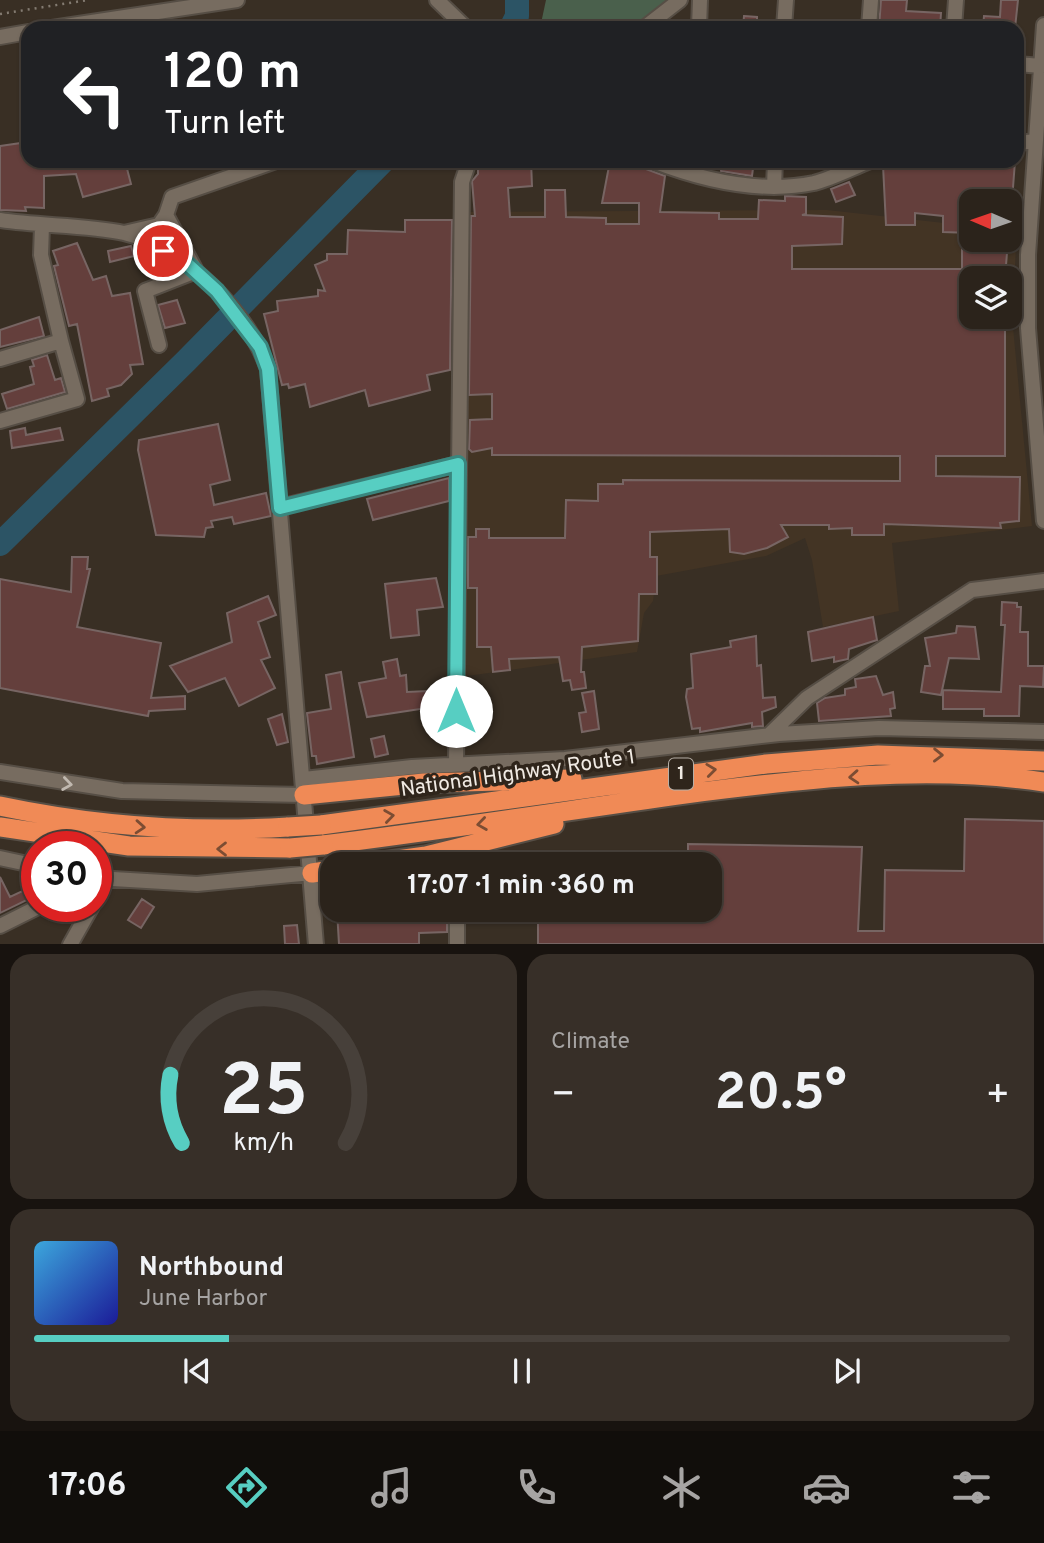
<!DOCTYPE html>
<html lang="en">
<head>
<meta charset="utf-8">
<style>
  :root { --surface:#2b231b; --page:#372f28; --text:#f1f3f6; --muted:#a6a4a3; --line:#47403a; --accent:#57cec2 }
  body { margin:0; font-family:Overpass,sans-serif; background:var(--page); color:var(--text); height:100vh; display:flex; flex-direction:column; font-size:26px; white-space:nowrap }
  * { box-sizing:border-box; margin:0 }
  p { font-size:23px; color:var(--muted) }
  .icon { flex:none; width:38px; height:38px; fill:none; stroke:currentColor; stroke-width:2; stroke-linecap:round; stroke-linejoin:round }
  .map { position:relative; height:944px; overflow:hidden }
  .panel { display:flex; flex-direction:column; gap:10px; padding:10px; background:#18130f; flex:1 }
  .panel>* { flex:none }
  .guide { position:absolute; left:21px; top:21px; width:1003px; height:147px; border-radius:21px; box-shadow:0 2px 5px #0004,0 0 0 2px var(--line); background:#202124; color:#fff; overflow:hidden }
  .needle { width:46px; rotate:272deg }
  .tools { position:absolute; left:959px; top:189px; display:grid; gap:14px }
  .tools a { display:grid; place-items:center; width:63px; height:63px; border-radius:14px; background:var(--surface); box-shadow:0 2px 5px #0004,0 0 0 2px var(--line); font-size:35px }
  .speed { position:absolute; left:21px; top:831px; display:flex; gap:14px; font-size:35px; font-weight:700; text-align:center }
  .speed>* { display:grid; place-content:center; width:91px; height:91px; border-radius:50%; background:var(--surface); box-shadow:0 2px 5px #0004,0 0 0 2px var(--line); line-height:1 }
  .speed .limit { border:10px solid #d22; background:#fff; color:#111 }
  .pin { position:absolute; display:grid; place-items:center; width:60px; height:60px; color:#fff; margin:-30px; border:4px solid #fff; border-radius:50%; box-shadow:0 2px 7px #0007 }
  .me { position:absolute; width:77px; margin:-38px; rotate:0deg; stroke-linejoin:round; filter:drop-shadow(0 0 5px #0008) }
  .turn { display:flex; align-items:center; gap:24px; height:147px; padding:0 28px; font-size:32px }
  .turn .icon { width:91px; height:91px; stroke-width:2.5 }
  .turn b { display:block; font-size:49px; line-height:60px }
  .big { font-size:52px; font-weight:700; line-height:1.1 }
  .panel .card { flex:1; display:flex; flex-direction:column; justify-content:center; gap:10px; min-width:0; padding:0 24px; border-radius:21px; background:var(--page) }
  .panel .dial { align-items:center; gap:0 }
  .dial svg { height:182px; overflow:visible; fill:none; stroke:var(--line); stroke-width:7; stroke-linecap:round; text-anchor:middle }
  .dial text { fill:var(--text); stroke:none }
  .song { display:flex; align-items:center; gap:21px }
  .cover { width:84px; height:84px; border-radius:10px; background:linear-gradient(135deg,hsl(200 70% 55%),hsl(240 70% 35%)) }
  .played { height:7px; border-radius:4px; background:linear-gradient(90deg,var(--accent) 20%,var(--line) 20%) }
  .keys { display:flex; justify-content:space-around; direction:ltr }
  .heat { display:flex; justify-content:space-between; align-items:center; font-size:38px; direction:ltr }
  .panel .tiles { flex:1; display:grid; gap:10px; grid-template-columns:1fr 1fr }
  .card:last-child { grid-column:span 2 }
  .trip { position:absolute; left:320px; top:852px; width:402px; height:70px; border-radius:21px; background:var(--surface); box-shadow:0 2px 5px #0004,0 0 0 2px var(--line); font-weight:700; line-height:70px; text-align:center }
  .dock { display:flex; height:112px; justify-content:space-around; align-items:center; background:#110e0b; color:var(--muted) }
  .dock .icon { width:49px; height:49px }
  .dock .selected { color:var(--accent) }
  .dock b { font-size:32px; color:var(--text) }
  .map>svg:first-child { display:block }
  .built { fill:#433424; fill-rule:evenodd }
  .green { fill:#4a604c }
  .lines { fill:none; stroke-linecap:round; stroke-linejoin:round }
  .river { stroke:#2c5465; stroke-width:24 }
  .building { fill:#643f3c; stroke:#776563; stroke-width:2 }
  .minor-casing { stroke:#564e45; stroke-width:18 }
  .highway-casing { stroke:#564e45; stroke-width:23 }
  .path { stroke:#837b71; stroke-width:2.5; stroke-dasharray:2 5; stroke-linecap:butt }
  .minor { stroke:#776c60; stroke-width:14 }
  .highway { stroke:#f08a56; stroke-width:19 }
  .highway-bridge-casing { stroke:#564e45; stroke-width:23; stroke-linecap:butt }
  .highway-bridge { stroke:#f08a56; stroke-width:19 }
  .oneway { stroke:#7c4d33 }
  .oneway2 { stroke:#c0b8af }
  .route-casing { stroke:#39867e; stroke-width:18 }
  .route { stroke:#57cec2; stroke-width:12 }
  .labels { text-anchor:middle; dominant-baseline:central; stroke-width:7; stroke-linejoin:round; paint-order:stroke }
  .shield { fill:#2f251b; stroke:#b6afa7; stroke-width:2 }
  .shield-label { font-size:19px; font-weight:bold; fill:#f0eae3 }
  .street-label { font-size:21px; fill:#f0eae3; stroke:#2f251b }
</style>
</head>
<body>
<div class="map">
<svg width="1044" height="945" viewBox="0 0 1044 945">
  <rect width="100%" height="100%" fill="#392f24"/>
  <!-- built -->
  <path class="built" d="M827,210L971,226V240H1010V231H1017L1012,317L1032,526L892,543L899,611L823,627L812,560L805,538L766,556L656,576L653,601L644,613L637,652L460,677L465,212ZM971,278H1010V317H971Z"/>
  <!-- green -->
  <path class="green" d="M546,0H672L636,28H540Z"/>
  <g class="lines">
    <!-- river -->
    <path class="river" d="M511,28L517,16V0
      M0,544L186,361L383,161"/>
  </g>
  <!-- building -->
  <path class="building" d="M881,0H907L906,11L941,13L940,28H879Z
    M1001,0H1018L1015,28H983L984,16L1000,17Z
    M744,16L757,17V28H743Z
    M28,142V161H125L131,184L83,197L76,174L44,176V208L25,207L26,211L0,210V146Z
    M478,161H531L532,186L508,188L510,217H545V190H565L566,217L606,218V224H639V203H602L610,161H635V165L665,176L660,212L719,213V219H758L759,200L785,201V196L806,197V214L802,215L843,217L842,244L792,246V269H962V240H1008L1005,278H971V317H1005V456H936V476L1020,477L1019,521L1000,523L1001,528L884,524V535H852V528L829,529V525H781L788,537L767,548L744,554L730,552L729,529L650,532V557H657V594H639L638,641L582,647L581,672H584L586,688L572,690L570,680L563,681L559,657L509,659L510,670L493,672L491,647H477V588H468V537H476V529H489V538H565L566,500L598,501V484H623V480L900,481V456L492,455V448L472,452L469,449L470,420L492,419V394L469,395L471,216H475L472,181L478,174Z
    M722,161H754L752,176L721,171Z
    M914,161H1015L1012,201H971V233L943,232V216L915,213V225H886L883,165Z
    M849,182L855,195L836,202L831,189Z
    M405,220H452L450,370L427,375L430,390L369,406L365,390L310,407L305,384L289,388L288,384L282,385L264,314L278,311L277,301L318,296V290L325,291L315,265L327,260V254H347L348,230L405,232Z
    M77,243L93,280L106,276L112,296L130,293L143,364L130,365L132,374L121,385L107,389L109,396L92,401L77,324L69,326L54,266L58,265L53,251Z
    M131,246L134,256L110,262L108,251Z
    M177,300L185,323L165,328L158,305Z
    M39,317L44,336L0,347V330Z
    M47,355L55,380L61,378L65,392L7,409L2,394L34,384L30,367L34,366L32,360Z
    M218,424L230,480L210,485L214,505L266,493L271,516L234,524L232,517L211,521L213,527L206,528L204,537L156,535L138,450L139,440Z
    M25,428L26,435L60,428L63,440L12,448L10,431Z
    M449,478V501L373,520L367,499Z
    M72,557H88L87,569H90L77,627L161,643L151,698L185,696V709L149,711L148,716L0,688V579L71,592Z
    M436,578L443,607L417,610L419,635L391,638L385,584Z
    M268,596L276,615L258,622L270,657L261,660L275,688L239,706L225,678L188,692L170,666L232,642L227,613Z
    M1002,602L1017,603V607H1021L1020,632H1028V666H1044L1043,687L1020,686L1019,716H984V709H943V690L1001,692L1005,625H1001Z
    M873,617L877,640L849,649L848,659L834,662V657L812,661L808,632Z
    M957,626L975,627L979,659L949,658L941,695L921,692L925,666H930L925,638L956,633Z
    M756,636L757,666L761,665L763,698L775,697L776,707L762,712L763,726L752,727V723L700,732V728L692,729L686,697L687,689L693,688L691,654L731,647L730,641Z
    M397,659L400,676L406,675L407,692L428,691L429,697L446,693L447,705L367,717L359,683L386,678L383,662Z
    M341,672L354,757L317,764L316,756H312L307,713L331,709L326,675Z
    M876,676L883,695L893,692L895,708L890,709L891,716L819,721L817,703L825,698L845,695V689L856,687L855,679Z
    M594,691L599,729L582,732L579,713L586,712L582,693Z
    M282,714L288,742L277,745L268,719Z
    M384,736L388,754L375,757L371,739Z
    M965,819L1044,821V944H538V911L716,910V872L710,871V864H688V844L862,847L858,931H884L885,870L964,871Z
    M0,877L10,897L31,887L35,896L0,913Z
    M142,899L154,907L141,928L128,920Z
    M337,910H352L353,919L447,916V932L419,933V944H339Z
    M297,925L299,944H285L284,926Z"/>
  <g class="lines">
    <defs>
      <path id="minor" d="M437,0L466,28
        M1044,25L1028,255V328L1044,521
        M52,28L237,0
        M644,28L680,0
        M699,28L700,0
        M784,28L786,0
        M869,28L871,0
        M954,28L956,0
        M0,37L28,32
        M1017,64L1041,66
        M1017,143L1036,141
        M653,161C702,180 760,194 814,183C833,178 852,168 870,161
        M774,187L775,161
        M0,220C38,226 88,225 124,233C185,248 247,311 268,369L316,945
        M124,233L159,225L166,215
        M159,345L145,291L196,271L166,215L172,197L276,161
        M0,359L61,341L41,255L42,226
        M0,421L77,399L61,341
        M280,507L458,464
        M769,735L807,698L972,590L1044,581
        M456,765L462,182L469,161
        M0,772L122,791L304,795
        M304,779L412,767L565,759L779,734L879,728L1044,732
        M0,858L37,866
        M96,878L197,884L312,873
        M96,899L107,880
        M457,910V945
        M0,926L40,906
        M70,945L92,906"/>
      <path id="highway" d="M304,795L424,783L572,779
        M0,806C95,826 191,833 288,827
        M321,825L766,764L878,755L1044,761
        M0,827L129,846L290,848
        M323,845C444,830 564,811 685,794C802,779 926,764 1044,782
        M368,864L426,856L554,824
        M312,873L332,870"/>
    </defs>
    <!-- minor casing -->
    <use href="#minor" class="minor-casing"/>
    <!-- highway casing -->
    <use href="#highway" class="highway-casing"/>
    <!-- path -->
    <path class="path" d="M0,14L88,0"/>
    <!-- minor -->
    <use href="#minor" class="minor"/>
    <!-- highway -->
    <use href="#highway" class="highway"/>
    <defs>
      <path id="highway-bridge" d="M288,827L321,825
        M290,848L323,845"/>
    </defs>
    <!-- highway-bridge casing -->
    <use href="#highway-bridge" class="highway-bridge-casing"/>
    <!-- highway-bridge -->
    <use href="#highway-bridge" class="highway-bridge"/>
  </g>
  <!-- one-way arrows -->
  <defs><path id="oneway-chevron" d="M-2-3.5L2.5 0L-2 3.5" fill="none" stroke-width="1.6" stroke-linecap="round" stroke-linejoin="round" transform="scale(1.75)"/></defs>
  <g class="oneway">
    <use href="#oneway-chevron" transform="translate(938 755) rotate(1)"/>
    <use href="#oneway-chevron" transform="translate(711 770) rotate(-7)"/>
    <use href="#oneway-chevron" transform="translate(854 777) rotate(176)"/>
    <use href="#oneway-chevron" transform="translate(389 816) rotate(-8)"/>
    <use href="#oneway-chevron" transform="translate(482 824) rotate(172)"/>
    <use href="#oneway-chevron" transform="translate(140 827) rotate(4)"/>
    <use href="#oneway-chevron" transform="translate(222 849) rotate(-180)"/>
  </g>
  <use class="oneway2" href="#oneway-chevron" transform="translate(67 784) rotate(8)"/>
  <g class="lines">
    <defs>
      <path id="route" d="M163,251L183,260L217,291L260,347L268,369L280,508L458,464L456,711"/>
    </defs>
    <!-- route casing -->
    <use href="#route" class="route-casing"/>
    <!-- route -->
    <use href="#route" class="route"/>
  </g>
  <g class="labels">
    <!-- shield labels -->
    <rect class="shield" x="669" y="758.5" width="24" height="31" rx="5"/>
    <g class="shield-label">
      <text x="681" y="774">1</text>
    </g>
    <!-- street labels -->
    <g class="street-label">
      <text transform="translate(518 774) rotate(-8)">National Highway Route 1</text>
    </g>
  </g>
</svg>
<div class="tools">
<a><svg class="needle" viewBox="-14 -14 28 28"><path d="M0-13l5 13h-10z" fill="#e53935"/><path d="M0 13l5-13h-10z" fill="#a6a4a3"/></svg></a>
<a><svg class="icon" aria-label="layers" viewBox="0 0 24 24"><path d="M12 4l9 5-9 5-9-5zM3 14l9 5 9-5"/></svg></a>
</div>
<div class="speed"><div class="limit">30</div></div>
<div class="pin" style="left:163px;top:251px;background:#d93025"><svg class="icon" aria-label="arrive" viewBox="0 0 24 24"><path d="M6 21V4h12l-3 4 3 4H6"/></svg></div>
<svg class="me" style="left:456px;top:711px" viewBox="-20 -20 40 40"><circle r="19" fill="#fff"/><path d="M0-13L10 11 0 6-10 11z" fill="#57cec2"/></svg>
<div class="trip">17:07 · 1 min · 360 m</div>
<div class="guide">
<div class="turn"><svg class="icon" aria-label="left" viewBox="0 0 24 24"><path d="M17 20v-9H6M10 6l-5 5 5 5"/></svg><div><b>120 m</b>Turn left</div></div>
</div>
</div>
<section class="panel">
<div class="tiles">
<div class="card dial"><svg viewBox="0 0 100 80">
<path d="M14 69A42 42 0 1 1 86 69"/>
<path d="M14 69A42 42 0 0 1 9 39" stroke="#57cec2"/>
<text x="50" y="56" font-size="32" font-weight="700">25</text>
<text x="50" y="72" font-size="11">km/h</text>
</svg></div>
<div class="card"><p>Climate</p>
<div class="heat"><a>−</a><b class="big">20.5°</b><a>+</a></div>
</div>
<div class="card">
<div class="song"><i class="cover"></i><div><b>Northbound</b><p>June Harbor</p></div></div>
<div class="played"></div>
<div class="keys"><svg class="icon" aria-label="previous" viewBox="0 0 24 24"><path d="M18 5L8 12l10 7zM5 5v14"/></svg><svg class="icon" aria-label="pause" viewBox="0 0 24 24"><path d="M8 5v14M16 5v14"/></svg><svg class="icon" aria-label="next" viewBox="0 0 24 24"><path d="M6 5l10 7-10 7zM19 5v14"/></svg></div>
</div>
</div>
</section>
<nav class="dock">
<b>17:06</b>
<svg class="icon selected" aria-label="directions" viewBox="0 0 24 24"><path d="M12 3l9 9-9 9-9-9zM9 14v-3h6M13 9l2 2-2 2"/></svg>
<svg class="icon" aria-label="music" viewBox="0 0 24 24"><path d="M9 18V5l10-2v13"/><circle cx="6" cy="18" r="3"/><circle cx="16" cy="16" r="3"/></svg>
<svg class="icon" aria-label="phone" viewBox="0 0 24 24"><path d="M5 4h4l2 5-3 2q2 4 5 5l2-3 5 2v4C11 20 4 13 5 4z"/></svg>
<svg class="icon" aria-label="climate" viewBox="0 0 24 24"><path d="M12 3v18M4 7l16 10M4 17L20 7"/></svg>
<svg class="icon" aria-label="car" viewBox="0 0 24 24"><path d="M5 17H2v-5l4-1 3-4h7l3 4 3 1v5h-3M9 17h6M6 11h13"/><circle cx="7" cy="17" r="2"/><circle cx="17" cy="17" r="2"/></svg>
<svg class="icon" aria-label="filters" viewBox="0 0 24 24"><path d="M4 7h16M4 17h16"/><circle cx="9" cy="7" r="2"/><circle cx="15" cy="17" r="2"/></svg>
</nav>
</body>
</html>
